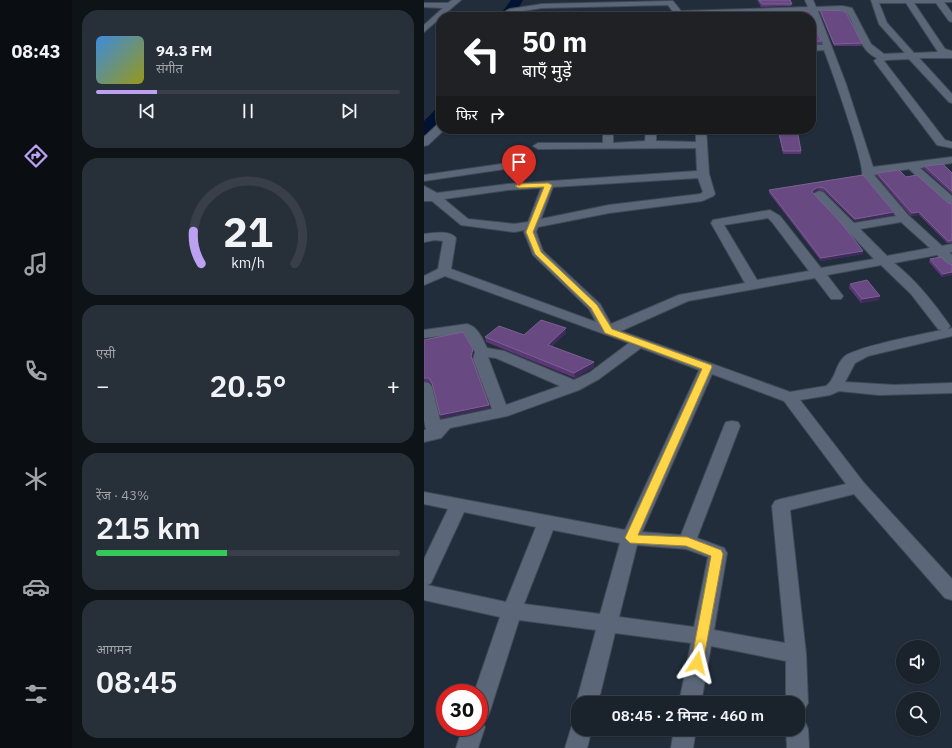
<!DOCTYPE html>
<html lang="hi">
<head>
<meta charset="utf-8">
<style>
  :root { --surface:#1a222c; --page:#272f38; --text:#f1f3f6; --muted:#9fa4a9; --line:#383f48; --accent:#bca0f2 }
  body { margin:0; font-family:"IBM Plex Sans","Noto Sans Devanagari",sans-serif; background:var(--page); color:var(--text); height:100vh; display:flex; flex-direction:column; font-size:15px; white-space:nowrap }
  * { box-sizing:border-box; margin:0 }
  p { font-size:13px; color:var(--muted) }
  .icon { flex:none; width:22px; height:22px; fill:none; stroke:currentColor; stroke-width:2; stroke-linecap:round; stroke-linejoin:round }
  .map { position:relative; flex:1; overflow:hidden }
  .details { display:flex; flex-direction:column; gap:10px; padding:10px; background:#0e1318; width:352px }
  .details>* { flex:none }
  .banner { position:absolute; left:12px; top:12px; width:380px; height:122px; border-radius:16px; box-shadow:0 1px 3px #0004,0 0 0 1px var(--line); background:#202124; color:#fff; overflow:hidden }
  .controls { position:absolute; left:472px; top:640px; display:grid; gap:8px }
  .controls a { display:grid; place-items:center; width:44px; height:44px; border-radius:50%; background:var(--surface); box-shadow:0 1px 3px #0004,0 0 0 1px var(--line); font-size:20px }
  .speed { position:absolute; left:12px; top:684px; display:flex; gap:8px; font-size:20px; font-weight:700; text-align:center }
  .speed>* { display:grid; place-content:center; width:52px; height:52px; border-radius:50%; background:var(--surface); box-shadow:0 1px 3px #0004,0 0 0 1px var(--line); line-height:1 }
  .speed .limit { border:6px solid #d22; background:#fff; color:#111 }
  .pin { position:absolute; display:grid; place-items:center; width:34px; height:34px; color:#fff; margin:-41px -17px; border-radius:50% 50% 50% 0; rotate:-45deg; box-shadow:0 0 4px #0007 }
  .pin .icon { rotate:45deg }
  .me { position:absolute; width:44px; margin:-22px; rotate:10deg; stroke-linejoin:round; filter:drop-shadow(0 0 3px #0008) }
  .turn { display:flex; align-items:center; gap:14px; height:84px; padding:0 20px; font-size:18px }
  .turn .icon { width:52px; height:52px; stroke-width:2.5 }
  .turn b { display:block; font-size:28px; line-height:34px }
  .then { display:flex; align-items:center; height:38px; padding:0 20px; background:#0003; gap:8px; font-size:15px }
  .big { font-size:30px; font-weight:600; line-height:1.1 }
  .details .widget { flex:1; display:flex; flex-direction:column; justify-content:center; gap:6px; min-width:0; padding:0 14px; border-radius:16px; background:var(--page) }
  .details .dial { align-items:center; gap:0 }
  .dial svg { height:104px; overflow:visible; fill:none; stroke:var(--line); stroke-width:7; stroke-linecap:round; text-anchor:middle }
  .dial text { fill:var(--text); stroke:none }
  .song { display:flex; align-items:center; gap:12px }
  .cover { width:48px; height:48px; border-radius:6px; background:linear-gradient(135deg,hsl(210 70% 55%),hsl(60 70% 35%)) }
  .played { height:4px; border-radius:2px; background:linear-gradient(90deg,var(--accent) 20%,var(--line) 20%) }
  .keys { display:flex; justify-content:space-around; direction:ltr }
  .heat { display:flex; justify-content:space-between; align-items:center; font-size:22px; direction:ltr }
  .charge { height:6px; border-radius:3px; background:linear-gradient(90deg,#34c759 43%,var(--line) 0) }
  .trip { position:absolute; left:147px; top:696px; width:234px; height:40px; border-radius:16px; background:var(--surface); box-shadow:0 1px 3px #0004,0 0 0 1px var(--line); font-weight:600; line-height:40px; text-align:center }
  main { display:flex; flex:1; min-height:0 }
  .tab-bar { display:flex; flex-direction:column; width:72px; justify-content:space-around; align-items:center; background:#0a0e12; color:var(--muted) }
  .tab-bar .icon { width:28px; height:28px }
  .tab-bar .current { color:var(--accent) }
  .tab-bar b { font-size:18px; color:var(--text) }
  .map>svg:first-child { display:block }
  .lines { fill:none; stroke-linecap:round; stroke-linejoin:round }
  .river { fill:#011232; fill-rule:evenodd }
  .minor-casing { stroke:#414a56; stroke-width:2 }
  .minor { fill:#5b6778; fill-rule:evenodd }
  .wall { fill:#5b3776 }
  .shaded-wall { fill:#3e2b59 }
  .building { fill:#684982; stroke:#7a6193 }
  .route { fill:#ffd54a; stroke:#a68a30 }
</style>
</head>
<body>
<main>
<nav class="tab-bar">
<b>08:43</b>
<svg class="icon current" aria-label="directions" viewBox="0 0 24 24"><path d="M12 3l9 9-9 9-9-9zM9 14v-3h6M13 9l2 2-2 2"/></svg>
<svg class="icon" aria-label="music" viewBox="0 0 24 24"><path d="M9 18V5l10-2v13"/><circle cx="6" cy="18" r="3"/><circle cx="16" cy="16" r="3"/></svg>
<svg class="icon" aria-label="phone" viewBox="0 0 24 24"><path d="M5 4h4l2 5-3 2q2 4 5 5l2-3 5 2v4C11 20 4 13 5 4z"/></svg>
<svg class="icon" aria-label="climate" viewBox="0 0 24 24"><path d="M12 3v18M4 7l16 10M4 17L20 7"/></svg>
<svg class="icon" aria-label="car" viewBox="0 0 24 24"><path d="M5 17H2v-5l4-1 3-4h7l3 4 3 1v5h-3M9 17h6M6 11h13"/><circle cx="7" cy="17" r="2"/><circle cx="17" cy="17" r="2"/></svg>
<svg class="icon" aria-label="filters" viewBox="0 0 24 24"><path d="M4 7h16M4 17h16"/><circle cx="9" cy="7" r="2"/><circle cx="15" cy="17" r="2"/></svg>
</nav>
<section class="details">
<div class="widget">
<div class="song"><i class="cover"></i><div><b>94.3 FM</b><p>संगीत</p></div></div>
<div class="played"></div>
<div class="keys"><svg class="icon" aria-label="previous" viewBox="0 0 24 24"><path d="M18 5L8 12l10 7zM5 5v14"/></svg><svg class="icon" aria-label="pause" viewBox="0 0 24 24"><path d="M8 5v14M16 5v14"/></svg><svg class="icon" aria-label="next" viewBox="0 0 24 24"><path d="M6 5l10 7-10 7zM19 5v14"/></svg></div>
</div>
<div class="widget dial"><svg viewBox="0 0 100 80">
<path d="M14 69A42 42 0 1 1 86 69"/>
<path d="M14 69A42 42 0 0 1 8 44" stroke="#bca0f2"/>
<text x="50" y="56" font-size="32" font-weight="700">21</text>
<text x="50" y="72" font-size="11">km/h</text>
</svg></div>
<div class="widget"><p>एसी</p>
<div class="heat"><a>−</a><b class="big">20.5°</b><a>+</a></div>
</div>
<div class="widget"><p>रेंज · 43%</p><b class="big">215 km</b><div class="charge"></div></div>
<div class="widget"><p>आगमन</p><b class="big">08:45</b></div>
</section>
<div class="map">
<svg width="528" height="748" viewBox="0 0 528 748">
  <rect width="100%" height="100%" fill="#222d3b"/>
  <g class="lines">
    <!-- river -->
    <path class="river" d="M87,0H99L93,11L94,17H80L79,11Z
      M17,108V122L6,134L0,135V121L11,110Z"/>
    <defs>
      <path id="minor" d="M28,0H37L0,32V25L19,8L0,7V3H24Z
        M381,0H389L392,7L418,6L428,8L447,44L460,54L481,53L455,24L447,0H528V2H520L528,13V22L525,21L512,3H490L521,49L528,51V58H495L528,94V103L525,102L485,59L462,60L460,61L521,140L528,142V148L513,145L450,61L453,58C434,50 433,26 422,12L394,11L422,84L449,167L528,157V163L496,168L528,196V206L524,205L485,169L450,175L484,215L518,246L528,244V252H525L528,255V266L523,265L513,255L470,263C492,280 510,303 526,326L524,329L528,328V336L444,356L431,363L421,382L470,385L528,383V393L455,395L415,391L406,395L376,400L440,483L528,579V600L521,598L430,494L366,510L382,654L384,703L380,710L374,712V703H362V661L287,646L277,703H255L267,643L191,633L174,703H154V706L152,703L172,630L95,620L66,711L63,718L57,720L61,727L54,748H32L39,727H55V693H50L76,617L0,600V559L24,509L0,504V492L201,530L275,370L217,348L175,379L155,390L83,416L26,428L17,438L0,442V430H2L0,421V382L5,383L8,387L16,420L68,409L49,359L51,352L40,333L0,338V330L43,324C54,327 58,338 63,348L80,351L150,380L165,373L205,343L21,276L0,285V276L14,269L19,241L11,240L0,242V234C9,233 26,230 32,238L27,269L172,322L165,309L109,255L100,232L101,230L90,232L37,225L8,201H0V186L13,193L84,184L273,171L272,148L114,149L109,146L114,143H179V129H189V143L221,141L222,129H232V141L272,142V129H282L285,174L291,194L289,196L278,201L185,213L114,227L112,232L119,251L176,304L187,324L255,295L321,283L287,223L289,220L346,210L356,216L397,268L450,259L389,194L395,191L399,192L430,223L472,216L438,175C441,163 407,68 400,50L387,51V45H399L386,12L255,16H252L244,5L118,8L86,13L82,11L86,9L118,4L246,1H249L257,11L384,7ZM455,3H482L514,52L490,53L463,23ZM274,178L279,192L276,194L185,205L117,219L129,187ZM117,188L104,222L90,224L44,219L20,199L84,190ZM344,218L348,222L385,271L333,280L300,225ZM477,222L506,248L463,256L436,229ZM457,265L487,294L514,329L518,330C500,334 430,347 420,357C411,365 412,379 402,386L366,392L197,331L264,301L391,278L407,299H417L419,296L403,275ZM64,357L72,358L136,386L82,405ZM288,374L360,401L422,484L357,499L351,501L348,506L361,643L290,630L303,553L300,548L273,538L316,426L314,422L308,421L302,422L300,426L257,535L218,532ZM40,512L112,527L82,602L3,585L7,583ZM129,530L196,543L176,614L100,604ZM213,545L262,549L284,557L270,627L195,617Z
        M17,124V129H21L4,145L0,146V137L13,125Z
        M98,161L104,164L102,166L0,181V175Z
        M374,719L381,722L384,729L385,748H363L362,729H374Z
        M154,720V729H168L163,748H141L149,722Z
        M250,729H272L269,748H247Z"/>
    </defs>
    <!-- minor casing -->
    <use href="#minor" class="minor-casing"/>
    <!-- minor -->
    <use href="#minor" class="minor"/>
  </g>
  <!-- wall -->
  <path class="wall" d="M333,0H366L368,4L367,6L337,7Z
    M396,10L438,43L437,46H410L396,13Z
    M385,11L397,41V44H387V17H366L365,14V12Z
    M354,129H373L377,151V154H359Z
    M501,166L528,173V194L500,169Z
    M453,173L482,177L524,203L528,204V243H523L495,215L487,216L485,214L453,176Z
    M439,175L470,212L469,215L431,221L400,191L394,190L388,193L439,254L397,261L345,193V190Z
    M506,259L528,265V275L518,277L505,262Z
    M426,284L455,300L437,303L425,288Z
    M142,328V333L128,346L170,367L151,378L62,342L61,337L100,335Z
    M0,340L49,349V352L48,359L66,408L17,418L9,386L5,382L0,381Z"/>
  <!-- shaded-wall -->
  <path class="shaded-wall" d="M395,187L394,190L388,193L389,190Z
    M470,212L469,215L431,221V219Z
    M495,212V215L487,216L488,213Z
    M439,251V254L397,261V258Z
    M528,272V275L518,277L519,274Z
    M456,296L455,300L437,303L438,299Z
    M142,328V333L124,349V345Z
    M49,349V352L48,360L47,356Z
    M170,362V367L151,378L150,373Z
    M65,405L66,408L17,418L16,415Z"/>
  <!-- building -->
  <path class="building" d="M335,0H366L368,4H338Z
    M396,10L421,11L438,43L410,44Z
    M385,11L397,41L387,42V17H367L365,12Z
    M338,12L340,17H304L302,14Z
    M354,129H373L377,151H359Z
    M519,164L528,173V191L501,166Z
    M475,170L482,177L493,175L524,203L528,204V240L524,241L495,212L488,213L453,173Z
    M439,175L470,212L431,219L400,188L395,187L389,190L388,192L418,224L439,251L397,258L345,190Z
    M517,257L523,263L528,265V272L519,274L506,259Z
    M443,280L456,296L438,299L426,284Z
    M117,320L142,328L124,345L170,362L150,373L61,337L75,326L100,335Z
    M39,332L49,349L47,356L65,405L16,415L8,383L5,378H0V340Z"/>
  <!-- route -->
  <path class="route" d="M124,183L128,185L109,232L117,252L173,305L188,329L287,365L288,367L214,535L263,537L297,550L299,554L279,663L277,667L273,668L269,667L267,663L287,556L262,546L206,543L201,538L278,369L181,333L167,308L111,254L102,232L120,187L95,188L91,186L95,184Z"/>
</svg>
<div class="controls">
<a><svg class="icon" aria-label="sound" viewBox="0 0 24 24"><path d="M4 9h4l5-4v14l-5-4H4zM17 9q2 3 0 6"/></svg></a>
<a><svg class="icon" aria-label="search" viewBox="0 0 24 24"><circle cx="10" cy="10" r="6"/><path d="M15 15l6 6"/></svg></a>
</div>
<div class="speed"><div class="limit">30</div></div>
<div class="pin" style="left:95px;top:186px;background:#d93025"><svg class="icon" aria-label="arrive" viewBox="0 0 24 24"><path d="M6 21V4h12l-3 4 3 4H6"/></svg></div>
<svg class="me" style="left:273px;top:663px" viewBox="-20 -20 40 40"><path d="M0-17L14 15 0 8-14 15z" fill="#ffd54a" stroke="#fff" stroke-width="4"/></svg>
<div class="trip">08:45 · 2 मिनट · 460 m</div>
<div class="banner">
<div class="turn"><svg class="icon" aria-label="left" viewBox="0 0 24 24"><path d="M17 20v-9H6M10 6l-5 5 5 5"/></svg><div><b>50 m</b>बाएँ मुड़ें</div></div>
<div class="then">फिर<svg class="icon" aria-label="right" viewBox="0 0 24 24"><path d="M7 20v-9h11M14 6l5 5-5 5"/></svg></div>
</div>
</div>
</main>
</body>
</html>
